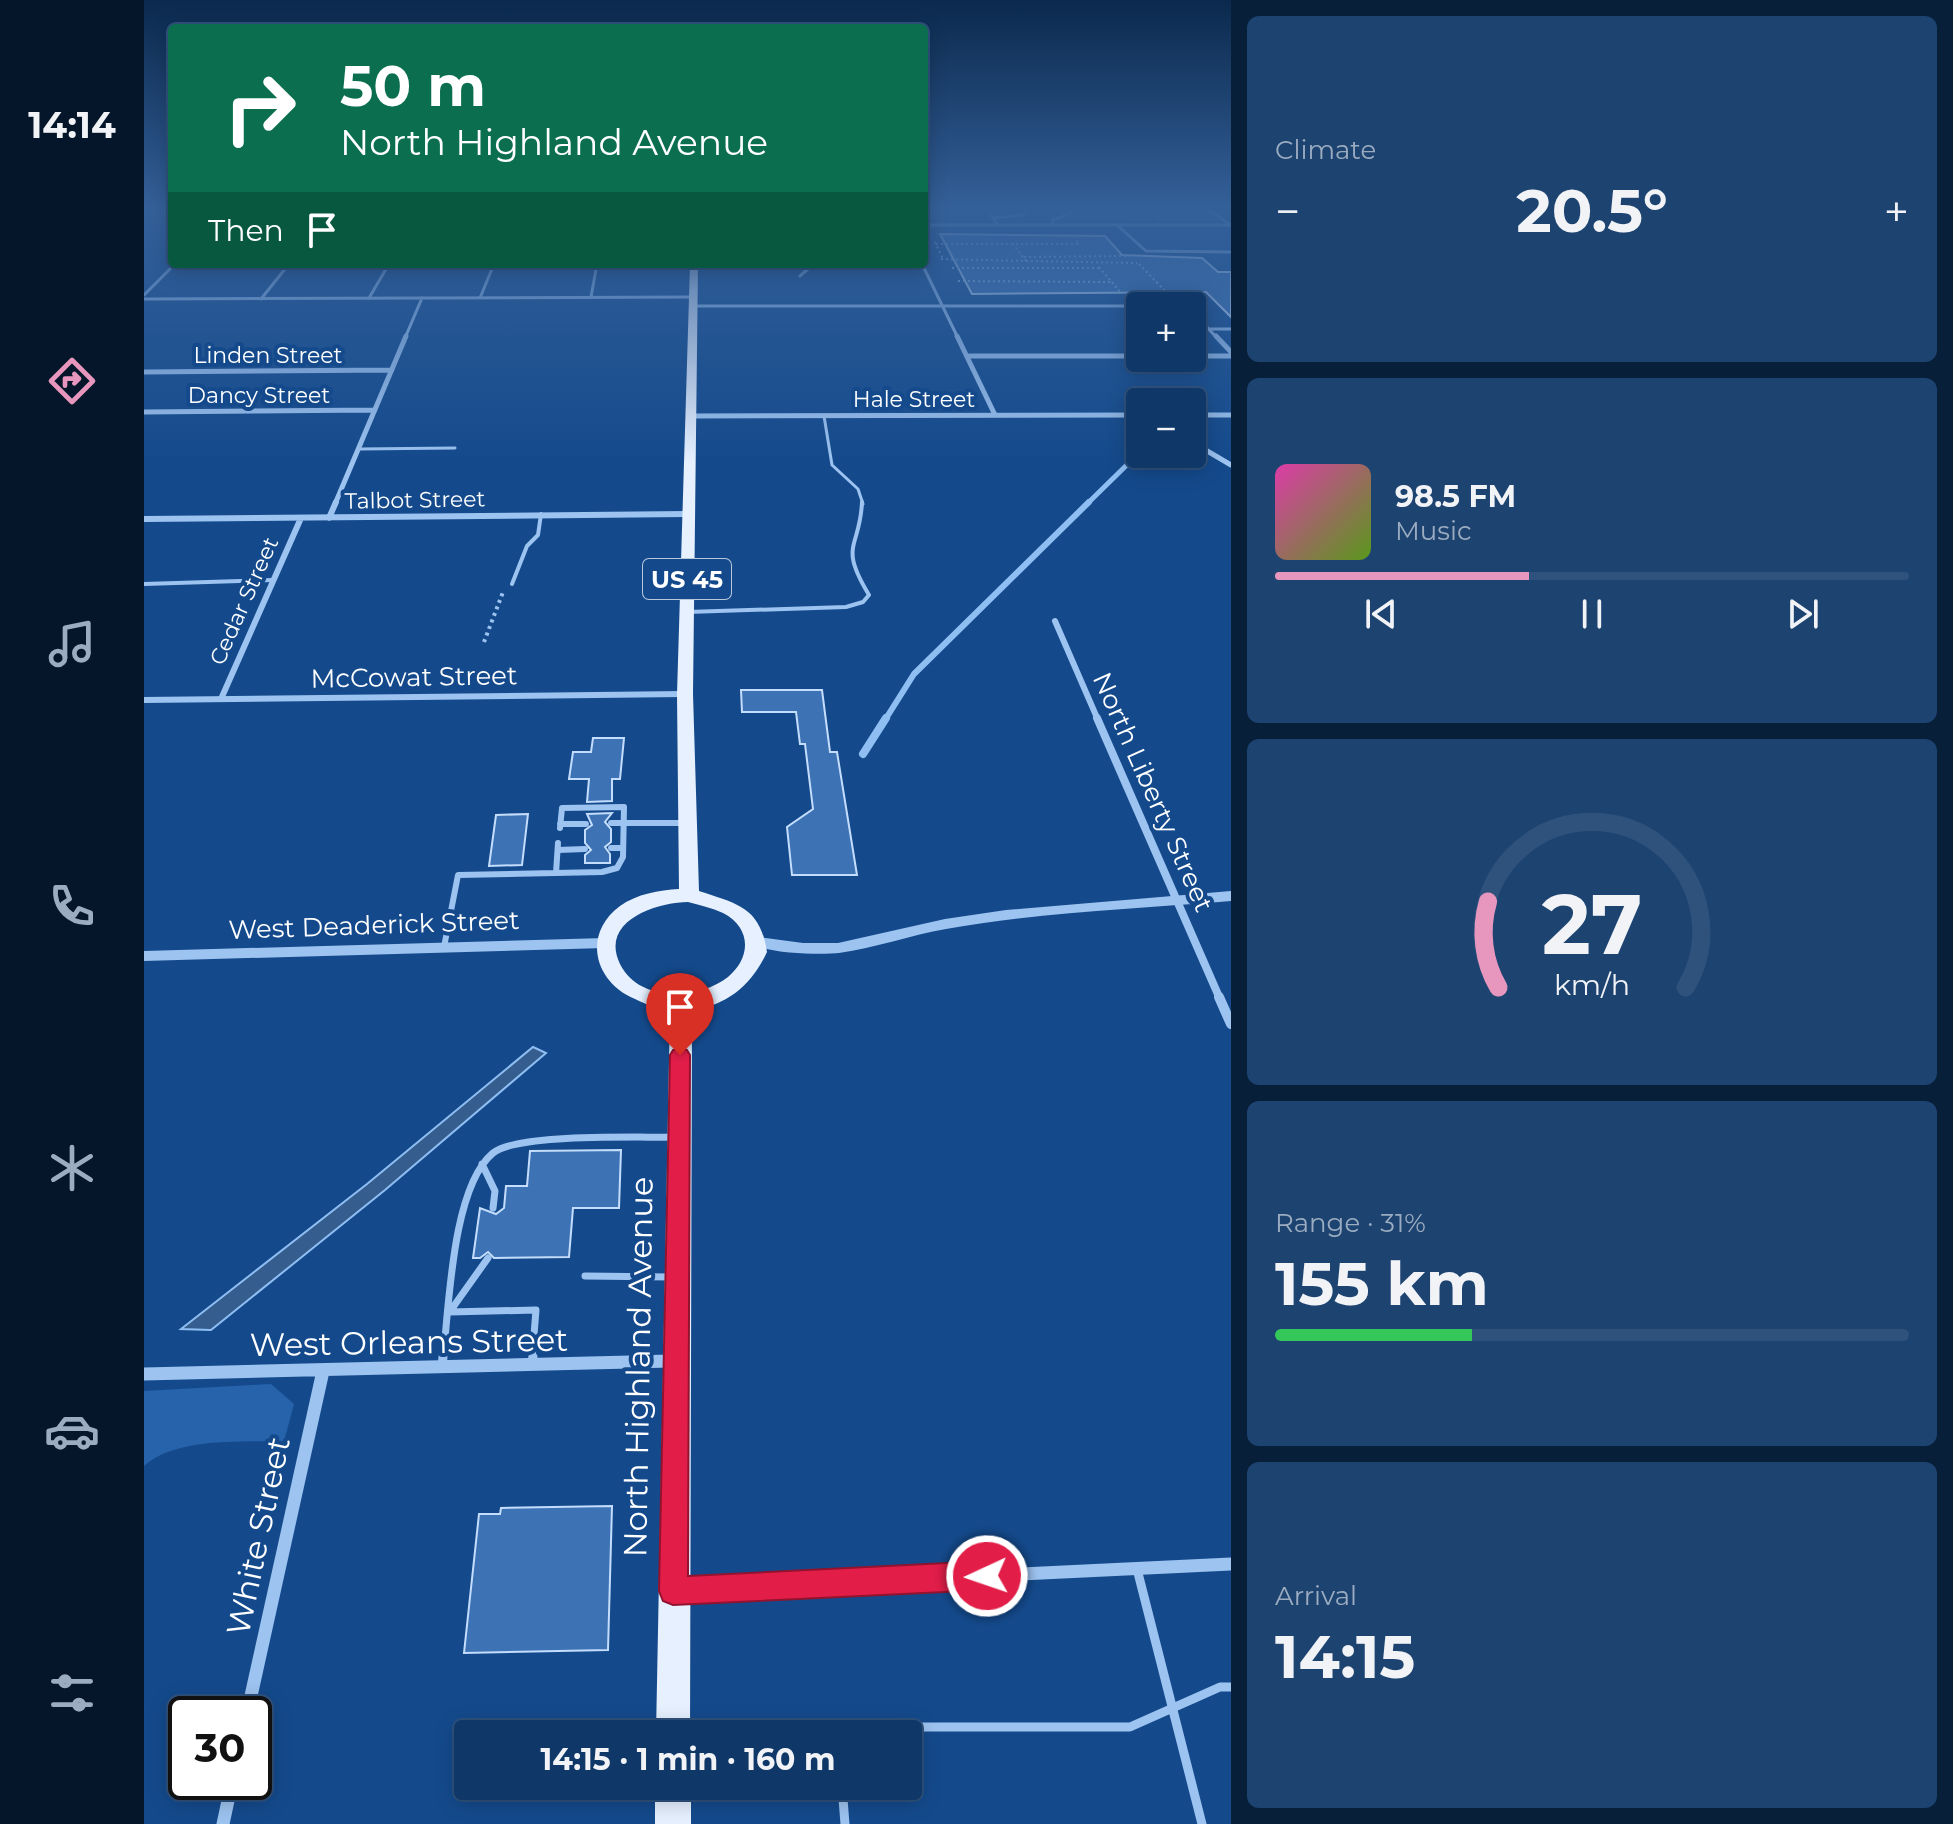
<!DOCTYPE html>
<html lang="en">
<head>
<meta charset="utf-8">
<style>
  :root { --surface:#0f3869; --page:#1d4371; --text:#f1f3f6; --muted:#9bacc0; --line:#2f527d; --accent:#e797bd }
  body { margin:0; font-family:Montserrat,sans-serif; background:var(--page); color:var(--text); height:100vh; display:flex; flex-direction:column; font-size:30px; white-space:nowrap }
  * { box-sizing:border-box; margin:0 }
  p { font-size:26px; color:var(--muted) }
  .icon { flex:none; width:44px; height:44px; fill:none; stroke:currentColor; stroke-width:2; stroke-linecap:round; stroke-linejoin:round }
  .map { position:relative; flex:1; overflow:hidden }
  .panel { display:flex; flex-direction:column; gap:16px; padding:16px; background:#081f3a; width:722px }
  .panel>* { flex:none }
  .banner { position:absolute; left:24px; top:24px; width:760px; height:244px; border-radius:8px; box-shadow:0 4px 20px #0003,0 0 0 2px var(--line); background:#0b6e4f; color:#fff; overflow:hidden }
  .fabs { position:absolute; left:982px; top:292px; display:grid; gap:16px }
  .fabs a { display:grid; place-items:center; width:80px; height:80px; border-radius:8px; background:var(--surface); box-shadow:0 4px 20px #0003,0 0 0 2px var(--line); font-size:40px }
  .speed { position:absolute; left:24px; top:1696px; display:flex; gap:16px; font-size:40px; font-weight:700; text-align:center }
  .speed>* { display:grid; place-content:center; width:104px; height:104px; border-radius:50%; background:var(--surface); box-shadow:0 4px 20px #0003,0 0 0 2px var(--line); line-height:1 }
  .speed .limit { border:4px solid #111; border-radius:12px; background:#fff; color:#111 }
  .pin { position:absolute; display:grid; place-items:center; width:68px; height:68px; color:#fff; margin:-82px -34px; border-radius:50% 50% 50% 0; rotate:-45deg; box-shadow:0 0 8px #0007 }
  .pin .icon { rotate:45deg }
  .me { position:absolute; width:88px; margin:-44px; rotate:267deg; stroke-linejoin:round; filter:drop-shadow(0 0 6px #0008) }
  .turn { display:flex; align-items:center; gap:28px; height:168px; padding:0 40px; font-size:36px }
  .turn .icon { width:104px; height:104px; stroke-width:2.5 }
  .turn b { display:block; font-size:56px; line-height:68px }
  .then { display:flex; align-items:center; height:76px; padding:0 40px; background:#0003; gap:16px; font-size:30px }
  .big { font-size:60px; font-weight:700; line-height:1.1 }
  .panel .tile { flex:1; display:flex; flex-direction:column; justify-content:center; gap:12px; min-width:0; padding:0 28px; border-radius:12px; background:var(--page) }
  .panel .dial { align-items:center; gap:0 }
  .dial svg { height:208px; overflow:visible; fill:none; stroke:var(--line); stroke-width:7; stroke-linecap:round; text-anchor:middle }
  .dial text { fill:var(--text); stroke:none }
  .song { display:flex; align-items:center; gap:24px }
  .cover { width:96px; height:96px; border-radius:12px; background:linear-gradient(135deg,hsl(320 70% 55%),hsl(90 70% 35%)) }
  .played { height:8px; border-radius:4px; background:linear-gradient(90deg,var(--accent) 40%,var(--line) 40%) }
  .keys { display:flex; justify-content:space-around; direction:ltr }
  .heat { display:flex; justify-content:space-between; align-items:center; font-size:44px; direction:ltr }
  .charge { height:12px; border-radius:6px; background:linear-gradient(90deg,#34c759 31%,var(--line) 0) }
  .trip { position:absolute; left:310px; top:1720px; width:468px; height:80px; border-radius:8px; background:var(--surface); box-shadow:0 4px 20px #0003,0 0 0 2px var(--line); font-weight:700; line-height:80px; text-align:center }
  main { display:flex; flex:1; min-height:0 }
  .menu { display:flex; flex-direction:column; width:144px; justify-content:space-around; align-items:center; background:#06162a; color:var(--muted) }
  .menu .icon { width:56px; height:56px }
  .menu .selected { color:var(--accent) }
  .menu b { font-size:36px; color:var(--text) }
  .map>svg:first-child { display:block }
  .green { fill:#2663ab }
  .water { fill:#355d8e; stroke:#8fbef3; stroke-width:2 }
  .lines { fill:none; stroke-linecap:round; stroke-linejoin:round }
  .stream-far2 { stroke:#8fbef3; stroke-width:5 }
  .stream-far1 { stroke:#8fbef3; stroke-width:6 }
  .stream { stroke:#8fbef3; stroke-width:8 }
  .building { fill:#3d73b5; stroke:#c4ddfc; stroke-width:2 }
  .path-far1 { stroke:#9dc3f0; stroke-width:2; stroke-dasharray:2 3; stroke-linecap:butt }
  .path { stroke:#9dc3f0; stroke-width:4; stroke-dasharray:3 4; stroke-linecap:butt }
  .service-far4 { stroke:#9dc3f0; stroke-width:3 }
  .service-far3 { stroke:#9dc3f0; stroke-width:4 }
  .service-far2 { stroke:#9dc3f0; stroke-width:6 }
  .service-far1 { stroke:#9dc3f0; stroke-width:7 }
  .service { stroke:#9dc3f0; stroke-width:9 }
  .minor-far5 { stroke:#9dc3f0; stroke-width:3 }
  .minor-far4 { stroke:#9dc3f0; stroke-width:5 }
  .minor-far3 { stroke:#9dc3f0; stroke-width:6 }
  .minor-far2 { stroke:#9dc3f0; stroke-width:8 }
  .minor-far1 { stroke:#9dc3f0; stroke-width:10 }
  .minor { stroke:#9dc3f0; stroke-width:13 }
  .tertiary { fill:#9dc3f0; fill-rule:evenodd }
  .primary { fill:#e6f0ff; fill-rule:evenodd }
  .route { fill:#e11d48; stroke:#92132f; stroke-width:2 }
  .labels { text-anchor:middle; dominant-baseline:central; stroke-width:8; stroke-linejoin:round; paint-order:stroke }
  .far-street-label { font-size:22px; fill:#fff; stroke:#144a8c }
  .shield { fill:#144a8c; stroke:#b8c9dc; stroke-width:2 }
  .shield-label { font-size:24px; font-weight:bold; fill:#fff }
  .street-label { font-size:26px; fill:#fff; stroke:#144a8c }
  .near-street-label { font-size:32px; fill:#fff; stroke:#144a8c }
</style>
</head>
<body>
<main>
<nav class="menu">
<b>14:14</b>
<svg class="icon selected" aria-label="directions" viewBox="0 0 24 24"><path d="M12 3l9 9-9 9-9-9zM9 14v-3h6M13 9l2 2-2 2"/></svg>
<svg class="icon" aria-label="music" viewBox="0 0 24 24"><path d="M9 18V5l10-2v13"/><circle cx="6" cy="18" r="3"/><circle cx="16" cy="16" r="3"/></svg>
<svg class="icon" aria-label="phone" viewBox="0 0 24 24"><path d="M5 4h4l2 5-3 2q2 4 5 5l2-3 5 2v4C11 20 4 13 5 4z"/></svg>
<svg class="icon" aria-label="climate" viewBox="0 0 24 24"><path d="M12 3v18M4 7l16 10M4 17L20 7"/></svg>
<svg class="icon" aria-label="car" viewBox="0 0 24 24"><path d="M5 17H2v-5l4-1 3-4h7l3 4 3 1v5h-3M9 17h6M6 11h13"/><circle cx="7" cy="17" r="2"/><circle cx="17" cy="17" r="2"/></svg>
<svg class="icon" aria-label="filters" viewBox="0 0 24 24"><path d="M4 7h16M4 17h16"/><circle cx="9" cy="7" r="2"/><circle cx="15" cy="17" r="2"/></svg>
</nav>
<div class="map">
<svg width="1087" height="1824" viewBox="0 0 1087 1824">
  <rect width="100%" height="100%" fill="#144a8c"/>
  <!-- green -->
  <path class="green" d="M948,208H996L1009,221L913,220Z
    M1000,208C1028,208 1054,204 1077,221H1014Z
    M127,1384L150,1404L140,1441C100,1442 31,1437 0,1466V1391Z"/>
  <!-- water -->
  <path class="water" d="M389,1047L402,1053L241,1190L67,1330L37,1329L223,1184Z"/>
  <g class="lines">
    <!-- stream-far2 -->
    <path class="stream-far2" d="M943,504L996,452"/>
    <!-- stream-far1 -->
    <path class="stream-far1" d="M741,720L770,674L945,502"/>
    <!-- stream -->
    <path class="stream" d="M719,754L742,718"/>
  </g>
  <!-- building -->
  <path class="building" d="M796,234L961,236L978,255L1058,258L1074,272H1087V317L1062,292L828,294Z
    M597,690H678L686,752H693L713,875H648L643,827L669,809L661,744H656L652,712H598Z
    M449,738H480L476,779H468V801L443,802L445,779H425L429,752H447Z
    M468,813L461,822L467,829V842L461,847L466,854V863H441V855L447,850L441,843V830L448,825L443,814Z
    M384,814L378,865L345,866L352,815Z
    M477,1150L475,1208H429L425,1257L350,1258L344,1252L336,1258H329L336,1208L352,1214L360,1208L362,1186H383L386,1151Z
    M468,1506L464,1650L320,1653L335,1514H356L357,1508Z"/>
  <g class="lines">
    <!-- path-far1 -->
    <path class="path-far1" d="M791,242L799,259
      M792,244H935L930,238
      M880,257L986,256
      M797,259L882,261L869,244
      M882,261L993,263
      M995,264L1022,292
      M955,267L977,293
      M808,268H956
      M814,281L967,282"/>
    <!-- path -->
    <path class="path" d="M340,642L359,592"/>
    <!-- service-far4 -->
    <path class="service-far4" d="M1054,208L1070,213L1086,225
      M849,218L879,215L883,208
      M908,225L909,220L940,208
      M656,276L664,269L663,264
      M447,297L453,264
      M225,298L245,264
      M680,416L688,465L714,489L719,504
      M214,449L311,448"/>
    <!-- service-far3 -->
    <path class="service-far3" d="M0,584L130,580
      M368,584L383,546L394,535L397,514
      M543,612L702,607L719,602L725,595C694,544 716,549 718,502"/>
    <!-- service-far2 -->
    <path class="service-far2" d="M467,823H540
      M416,824H442
      M467,848H479
      M414,850L441,849
      M412,873L414,843
      M300,947L314,875L458,872L473,868L479,857L480,807L418,808L416,828"/>
    <!-- service-far1 -->
    <path class="service-far1" d="M338,1164L351,1191L349,1208
      M441,1276L526,1277
      M307,1310L344,1258
      M306,1312L392,1310L388,1359
      M299,1359C305,1307 308,1187 349,1153C373,1133 496,1138 532,1137"/>
    <!-- service -->
    <path class="service" d="M388,1364L389,1357
      M298,1366L299,1357
      M993,1569L1058,1824
      M694,1734L693,1727H986L1076,1687H1087
      M698,1786L701,1824"/>
    <!-- minor-far5 -->
    <path class="minor-far5" d="M842,208L854,225
      M780,225H1087
      M973,225L1002,251L1087,252
      M778,264L814,338
      M0,295L31,264
      M336,298L350,264
      M0,299L549,297
      M117,299L145,264
      M548,306H1032
      M1048,311L1073,338
      M1065,329H1087
      M261,338L278,298"/>
    <!-- minor-far4 -->
    <path class="minor-far4" d="M813,336L851,415
      M1072,336L1087,352
      M823,356H996
      M1048,356H1087
      M0,372L248,370
      M0,412L231,410
      M1048,415H1087
      M545,416L996,415
      M1048,442L1087,465
      M191,504L262,336"/>
    <!-- minor-far3 -->
    <path class="minor-far3" d="M185,518L192,502
      M0,519L543,514
      M911,621L954,720
      M77,699L157,518
      M0,700L540,694"/>
    <!-- minor-far2 -->
    <path class="minor-far2" d="M953,718L1076,999"/>
    <!-- minor-far1 -->
    <path class="minor-far1" d="M1075,997L1087,1024"/>
    <!-- minor -->
    <path class="minor" d="M0,1374L527,1361
      M538,1590L1087,1564
      M103,1714L179,1371
      M79,1824L88,1782"/>
    <!-- tertiary -->
    <path class="tertiary" d="M1087,891V901C992,909 896,912 802,929C767,935 731,948 695,953C678,955 618,954 607,942L614,937L659,943H694L801,919L862,910Z
      M461,938L468,943L461,948L0,961V951Z"/>
    <!-- primary -->
    <path class="primary" d="M546,264H554L549,694L555,891C594,904 616,907 623,952C608,984 585,1005 548,1010L546,1734H512L526,1010C513,1010 502,1004 491,999C450,982 438,934 476,906C493,894 515,890 535,889L533,694ZM544,902C555,905 568,908 579,913C608,928 607,958 584,977C555,1000 495,1003 476,964C455,921 513,902 544,902Z
      M511,1786H547V1824H511Z"/>
  </g>
  <!-- sky -->
  <linearGradient id="sky" x2="0" y2="1"><stop stop-color="#0b294d"/><stop offset="0.45" stop-color="#346099"/><stop offset="1" stop-color="#346099" stop-opacity="0"/></linearGradient>
  <rect width="1087" height="463" fill="url(#sky)"/>
  <!-- route -->
  <path class="route" d="M536,1047L543,1050L546,1055L544,1576L843,1561L853,1566L858,1576L853,1586L843,1590L529,1605L519,1601L515,1591L526,1055L529,1050Z"/>
  <g class="labels">
    <!-- far-street labels -->
    <g class="far-street-label">
      <text x="124" y="355">Linden Street</text>
      <text x="115" y="395">Dancy Street</text>
      <text x="770" y="399">Hale Street</text>
      <text transform="translate(271 500) rotate(-1)">Talbot Street</text>
      <text transform="translate(100 601) rotate(-66)">Cedar Street</text>
    </g>
    <!-- shield labels -->
    <rect class="shield" x="499" y="559" width="88" height="40" rx="6"/>
    <g class="shield-label">
      <text x="543" y="579">US 45</text>
    </g>
    <!-- street labels -->
    <g class="street-label">
      <text transform="translate(270 677) rotate(-1)">McCowat Street</text>
      <text transform="translate(1009 792) rotate(66)">North Liberty Street</text>
      <text transform="translate(230 925) rotate(-2)">West Deaderick Street</text>
    </g>
    <!-- near-street labels -->
    <g class="near-street-label">
      <text transform="translate(265 1342) rotate(-1)">West Orleans Street</text>
      <text transform="translate(494 1367) rotate(-89)">North Highland Avenue</text>
      <text transform="translate(114 1536) rotate(-78)">White Street</text>
    </g>
  </g>
</svg>
<div class="fabs">
<a>+</a>
<a>−</a>
</div>
<div class="speed"><div class="limit">30</div></div>
<div class="pin" style="left:536px;top:1055px;background:#d93025"><svg class="icon" aria-label="arrive" viewBox="0 0 24 24"><path d="M6 21V4h12l-3 4 3 4H6"/></svg></div>
<svg class="me" style="left:843px;top:1576px" viewBox="-20 -20 40 40"><circle r="17" fill="#e11d48" stroke="#fff" stroke-width="3"/><path d="M0-11L8 9 0 5-8 9z" fill="#fff"/></svg>
<div class="trip">14:15 · 1 min · 160 m</div>
<div class="banner">
<div class="turn"><svg class="icon" aria-label="right" viewBox="0 0 24 24"><path d="M7 20v-9h11M14 6l5 5-5 5"/></svg><div><b>50 m</b>North Highland Avenue</div></div>
<div class="then">Then<svg class="icon" aria-label="arrive" viewBox="0 0 24 24"><path d="M6 21V4h12l-3 4 3 4H6"/></svg></div>
</div>
</div>
<section class="panel">
<div class="tile"><p>Climate</p>
<div class="heat"><a>−</a><b class="big">20.5°</b><a>+</a></div>
</div>
<div class="tile">
<div class="song"><i class="cover"></i><div><b>98.5 FM</b><p>Music</p></div></div>
<div class="played"></div>
<div class="keys"><svg class="icon" aria-label="previous" viewBox="0 0 24 24"><path d="M18 5L8 12l10 7zM5 5v14"/></svg><svg class="icon" aria-label="pause" viewBox="0 0 24 24"><path d="M8 5v14M16 5v14"/></svg><svg class="icon" aria-label="next" viewBox="0 0 24 24"><path d="M6 5l10 7-10 7zM19 5v14"/></svg></div>
</div>
<div class="tile dial"><svg viewBox="0 0 100 80">
<path d="M14 69A42 42 0 1 1 86 69"/>
<path d="M14 69A42 42 0 0 1 10 36" stroke="#e797bd"/>
<text x="50" y="56" font-size="32" font-weight="700">27</text>
<text x="50" y="72" font-size="11">km/h</text>
</svg></div>
<div class="tile"><p>Range · 31%</p><b class="big">155 km</b><div class="charge"></div></div>
<div class="tile"><p>Arrival</p><b class="big">14:15</b></div>
</section>
</main>
</body>
</html>
